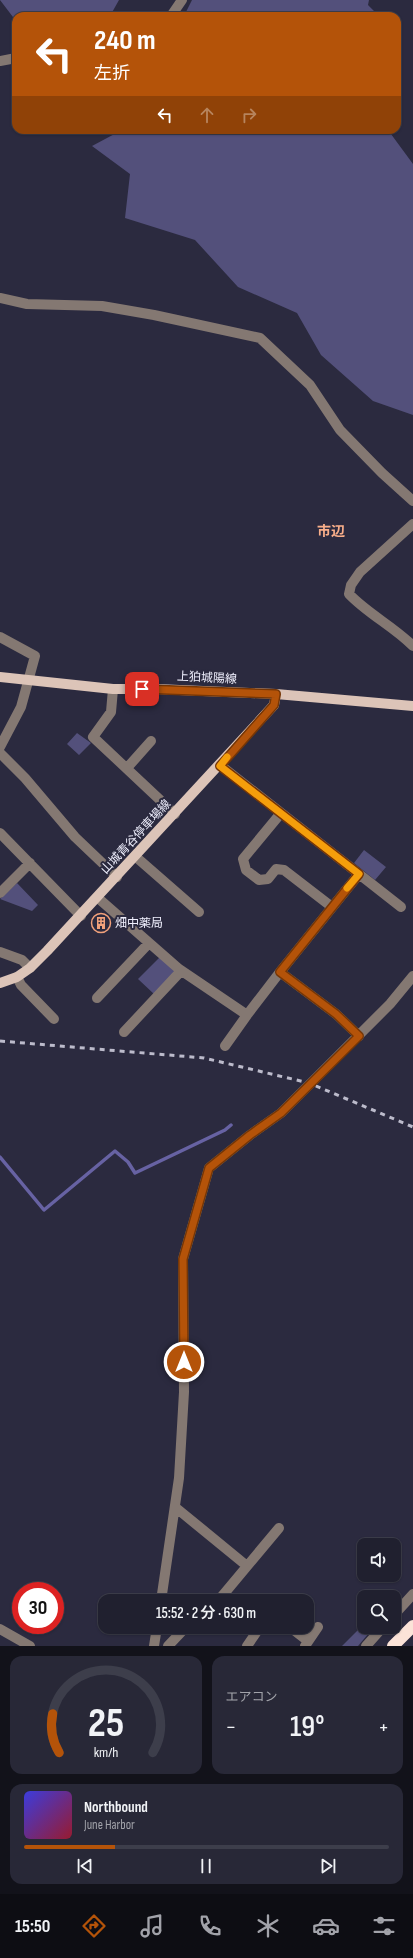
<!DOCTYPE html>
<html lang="ja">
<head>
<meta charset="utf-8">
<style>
  :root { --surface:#20202f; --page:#282837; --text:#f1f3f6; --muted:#a2a3aa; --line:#3d3e4b; --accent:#b45309 }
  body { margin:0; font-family:"Sofia Sans Condensed","Noto Sans JP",sans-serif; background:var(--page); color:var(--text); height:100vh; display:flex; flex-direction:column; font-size:15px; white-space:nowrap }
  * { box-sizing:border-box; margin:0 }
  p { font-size:13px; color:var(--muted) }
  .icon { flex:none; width:22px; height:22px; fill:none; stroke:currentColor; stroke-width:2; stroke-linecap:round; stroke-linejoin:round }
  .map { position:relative; height:1646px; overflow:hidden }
  .panel { display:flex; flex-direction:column; gap:10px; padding:10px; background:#12121a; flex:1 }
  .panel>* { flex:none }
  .hud { position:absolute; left:12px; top:12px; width:389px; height:122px; border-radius:12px; box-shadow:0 1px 3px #0004,0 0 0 1px var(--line); background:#b45309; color:#fff; overflow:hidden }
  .controls { position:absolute; left:357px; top:1538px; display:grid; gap:8px }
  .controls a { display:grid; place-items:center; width:44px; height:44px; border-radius:8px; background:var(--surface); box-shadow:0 1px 3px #0004,0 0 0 1px var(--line); font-size:20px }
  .speed { position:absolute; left:12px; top:1582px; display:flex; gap:8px; font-size:20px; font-weight:700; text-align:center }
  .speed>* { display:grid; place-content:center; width:52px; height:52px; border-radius:50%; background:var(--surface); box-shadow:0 1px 3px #0004,0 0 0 1px var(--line); line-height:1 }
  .speed .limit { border:6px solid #d22; background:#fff; color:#111 }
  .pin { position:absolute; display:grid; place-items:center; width:34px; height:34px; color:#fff; margin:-17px; border-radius:8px; box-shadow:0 2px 6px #0006 }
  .me { position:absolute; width:44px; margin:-22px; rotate:0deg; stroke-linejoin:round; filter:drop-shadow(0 0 3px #0008) }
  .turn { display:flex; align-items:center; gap:14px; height:84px; padding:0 16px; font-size:18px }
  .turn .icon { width:52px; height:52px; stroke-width:2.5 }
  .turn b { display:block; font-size:28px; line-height:34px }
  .lanes { display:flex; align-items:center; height:38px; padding:0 16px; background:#0003; justify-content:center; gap:20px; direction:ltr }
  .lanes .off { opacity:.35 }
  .big { font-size:30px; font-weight:600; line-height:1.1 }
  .panel .card { flex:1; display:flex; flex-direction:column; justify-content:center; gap:6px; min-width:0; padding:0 14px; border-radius:12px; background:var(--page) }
  .panel .dial { align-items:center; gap:0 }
  .dial svg { height:104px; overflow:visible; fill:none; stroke:var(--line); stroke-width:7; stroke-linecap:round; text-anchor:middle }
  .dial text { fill:var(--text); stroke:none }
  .song { display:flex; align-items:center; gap:12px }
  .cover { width:48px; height:48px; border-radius:6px; background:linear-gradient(135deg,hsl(240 70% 55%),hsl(350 70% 35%)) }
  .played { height:4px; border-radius:2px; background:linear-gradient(90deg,var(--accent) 25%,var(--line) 25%) }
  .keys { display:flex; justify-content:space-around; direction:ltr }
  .heat { display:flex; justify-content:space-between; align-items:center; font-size:22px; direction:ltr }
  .panel .tiles { flex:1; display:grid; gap:10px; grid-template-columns:1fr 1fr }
  .card:last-child { grid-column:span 2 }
  .trip { position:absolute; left:98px; top:1594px; width:216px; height:40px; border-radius:12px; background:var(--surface); box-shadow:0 1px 3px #0004,0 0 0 1px var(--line); font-weight:600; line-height:40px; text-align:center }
  .dock { display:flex; height:64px; justify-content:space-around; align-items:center; background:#0d0d13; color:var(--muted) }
  .dock .icon { width:28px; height:28px }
  .dock .selected { color:var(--accent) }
  .dock b { font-size:18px; color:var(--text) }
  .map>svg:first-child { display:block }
  .green { fill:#53507b }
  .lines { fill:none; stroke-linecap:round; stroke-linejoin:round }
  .stream { stroke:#6762a3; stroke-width:3.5 }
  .minor { stroke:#847872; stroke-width:10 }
  .major { stroke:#dcc4b8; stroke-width:10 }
  .highway { stroke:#fbe3d8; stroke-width:12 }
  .rail { stroke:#bcbbcb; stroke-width:3; stroke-dasharray:5 5; stroke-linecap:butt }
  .route-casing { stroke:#753606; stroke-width:10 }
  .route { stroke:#b45309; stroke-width:7 }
  .slow { stroke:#f59e0b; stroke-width:7 }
  .labels { text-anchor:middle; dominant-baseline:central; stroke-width:4; stroke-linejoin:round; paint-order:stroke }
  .street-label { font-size:12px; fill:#f0f0fe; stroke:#2b2a3f }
  .poi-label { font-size:12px; fill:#f0f0fe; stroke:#2b2a3f; text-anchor:start }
  .quarter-label { font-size:14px; font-weight:bold; fill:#f8ae8a; stroke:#2b2a3f }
</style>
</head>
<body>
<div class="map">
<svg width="413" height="1646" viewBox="0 0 413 1646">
  <rect width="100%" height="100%" fill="#2b2a3f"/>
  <!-- green -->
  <path class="green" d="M0,0H119L110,16H16V21Z
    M192,0H369L368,5L379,16H184Z
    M122,130H388L413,164V415L373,401L321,355L297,313L238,287L195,240L125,218L130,174L92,146Z
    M77,733L91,743L79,755L67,744Z
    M364,850L386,867L375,880L354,863Z
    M17,883L38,905L32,911L0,899Z
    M160,957L176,971L154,994L138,979Z
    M364,1624V1627H374L358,1646H342Z"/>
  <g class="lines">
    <!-- stream -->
    <path class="stream" d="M0,1157L44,1210L115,1151L128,1162L135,1173L225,1130L231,1125"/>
    <!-- minor -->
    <path class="minor" d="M171,16L182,0
      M0,61L16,58
      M0,298L27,304L102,306L154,315L260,338L310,385L340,430L382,473L413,501
      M413,524L360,572L351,585L349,594C368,614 393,626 413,646
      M0,637L35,656L21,707L0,747
      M113,689L111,712L93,737L175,814
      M0,753L25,778L75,837L117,877
      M220,765L401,907
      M127,768L151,741
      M281,813L243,859L246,870L259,880L268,879L276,869L284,870L332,907
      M0,833L81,916
      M136,857L199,912
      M0,893L30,863
      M98,898L179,969L247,1015L280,972L336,1014L359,1036
      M0,952L22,960L30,968
      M280,972L359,874
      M17,977L21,985L54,1019
      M97,998L149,943
      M124,1032L181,971
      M225,1046L247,1015
      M175,1507L247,1566
      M161,1601L179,1478L184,1392L183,1259L209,1168L250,1135L281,1113L390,1004L413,976
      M218,1601L279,1528
      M394,1615L413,1594
      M290,1627L308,1641
      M0,1629L30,1646
      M154,1646L157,1627
      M168,1646L186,1627
      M247,1646L260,1627
      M305,1646L318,1627
      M366,1646L383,1627"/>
    <!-- major -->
    <path class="major" d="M0,677L113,689H156L276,694L413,706
      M0,983L17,977L30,968L47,951L274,705L276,694"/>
    <!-- highway -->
    <path class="highway" d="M393,1646L413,1626"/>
    <!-- rail -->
    <path class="rail" d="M0,1041L204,1058L309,1083L413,1127"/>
  </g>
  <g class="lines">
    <defs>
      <path id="route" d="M142,689L276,694L274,705L220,766L359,874L280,972L336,1014L359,1036L281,1113L250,1135L209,1168L183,1259L184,1362"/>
    </defs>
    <!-- route casing -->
    <use href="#route" class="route-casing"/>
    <!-- route -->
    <use href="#route" class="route"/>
    <!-- slow -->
    <path class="slow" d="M227,757L220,766L359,874L347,888"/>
  </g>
  <!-- icons -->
  <defs>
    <symbol id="building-ring" viewBox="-11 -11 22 22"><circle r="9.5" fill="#2b2a3f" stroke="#f1a17b" stroke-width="1.5"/><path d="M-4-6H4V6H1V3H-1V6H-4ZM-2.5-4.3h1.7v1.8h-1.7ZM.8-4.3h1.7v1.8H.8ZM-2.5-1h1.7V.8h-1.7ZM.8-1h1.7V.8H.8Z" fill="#f1a17b"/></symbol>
  </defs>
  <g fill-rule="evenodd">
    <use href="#building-ring" x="90" y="912" width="22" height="22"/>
  </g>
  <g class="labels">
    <!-- street labels -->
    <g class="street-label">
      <text transform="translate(207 678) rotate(3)">上狛城陽線</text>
      <text transform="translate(136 837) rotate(-47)">山城青谷停車場線</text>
    </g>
    <!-- poi labels -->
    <g class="poi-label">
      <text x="115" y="923">畑中薬局</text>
    </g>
    <!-- quarter labels -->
    <g class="quarter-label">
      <text x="331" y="531">市辺</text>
    </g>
  </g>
</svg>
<div class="controls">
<a><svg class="icon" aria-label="sound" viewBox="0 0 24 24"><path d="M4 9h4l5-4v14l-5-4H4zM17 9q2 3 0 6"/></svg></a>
<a><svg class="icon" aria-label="search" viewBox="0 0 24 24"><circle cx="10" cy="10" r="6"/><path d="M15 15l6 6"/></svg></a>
</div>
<div class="speed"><div class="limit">30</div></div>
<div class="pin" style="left:142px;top:689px;background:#d93025"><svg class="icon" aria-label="arrive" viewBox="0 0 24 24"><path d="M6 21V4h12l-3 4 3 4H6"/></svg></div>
<svg class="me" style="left:184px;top:1362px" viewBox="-20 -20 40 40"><circle r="17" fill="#b45309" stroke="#fff" stroke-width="3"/><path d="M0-11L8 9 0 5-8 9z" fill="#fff"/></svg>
<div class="trip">15:52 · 2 分 · 630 m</div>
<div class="hud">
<div class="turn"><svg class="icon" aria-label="left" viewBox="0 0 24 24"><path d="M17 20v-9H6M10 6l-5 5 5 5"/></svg><div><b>240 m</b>左折</div></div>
<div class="lanes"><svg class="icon" aria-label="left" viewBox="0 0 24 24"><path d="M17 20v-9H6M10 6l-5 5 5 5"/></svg><svg class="icon off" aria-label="ahead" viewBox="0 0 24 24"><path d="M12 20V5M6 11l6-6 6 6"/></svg><svg class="icon off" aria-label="right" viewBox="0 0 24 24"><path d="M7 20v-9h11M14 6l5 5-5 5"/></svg></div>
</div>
</div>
<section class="panel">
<div class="tiles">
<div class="card dial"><svg viewBox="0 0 100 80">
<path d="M14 69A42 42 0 1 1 86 69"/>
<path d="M14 69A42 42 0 0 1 9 39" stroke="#b45309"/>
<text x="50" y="56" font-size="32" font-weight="700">25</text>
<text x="50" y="72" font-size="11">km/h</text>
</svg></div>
<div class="card"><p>エアコン</p>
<div class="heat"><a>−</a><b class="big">19°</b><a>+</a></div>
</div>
<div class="card">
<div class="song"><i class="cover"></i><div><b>Northbound</b><p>June Harbor</p></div></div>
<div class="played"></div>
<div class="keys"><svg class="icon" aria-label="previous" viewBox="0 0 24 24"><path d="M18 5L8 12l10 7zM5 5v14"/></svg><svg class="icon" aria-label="pause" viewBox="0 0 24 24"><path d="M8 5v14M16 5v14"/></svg><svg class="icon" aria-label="next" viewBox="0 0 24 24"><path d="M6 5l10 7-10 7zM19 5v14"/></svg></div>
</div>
</div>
</section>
<nav class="dock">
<b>15:50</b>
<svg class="icon selected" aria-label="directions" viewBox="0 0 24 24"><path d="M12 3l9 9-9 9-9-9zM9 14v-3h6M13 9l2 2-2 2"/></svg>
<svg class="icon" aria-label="music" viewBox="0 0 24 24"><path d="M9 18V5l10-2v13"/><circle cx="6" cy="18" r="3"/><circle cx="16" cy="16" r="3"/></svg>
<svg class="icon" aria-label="phone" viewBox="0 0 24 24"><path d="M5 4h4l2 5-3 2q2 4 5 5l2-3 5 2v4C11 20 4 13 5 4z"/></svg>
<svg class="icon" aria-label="climate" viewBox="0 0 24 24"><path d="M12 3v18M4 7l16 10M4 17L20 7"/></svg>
<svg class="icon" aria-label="car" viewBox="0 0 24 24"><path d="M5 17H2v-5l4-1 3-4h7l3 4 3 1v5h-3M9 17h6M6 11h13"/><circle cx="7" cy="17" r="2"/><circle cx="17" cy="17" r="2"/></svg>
<svg class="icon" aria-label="filters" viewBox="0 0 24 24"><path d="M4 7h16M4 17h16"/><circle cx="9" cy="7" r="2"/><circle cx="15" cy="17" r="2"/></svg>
</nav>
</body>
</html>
